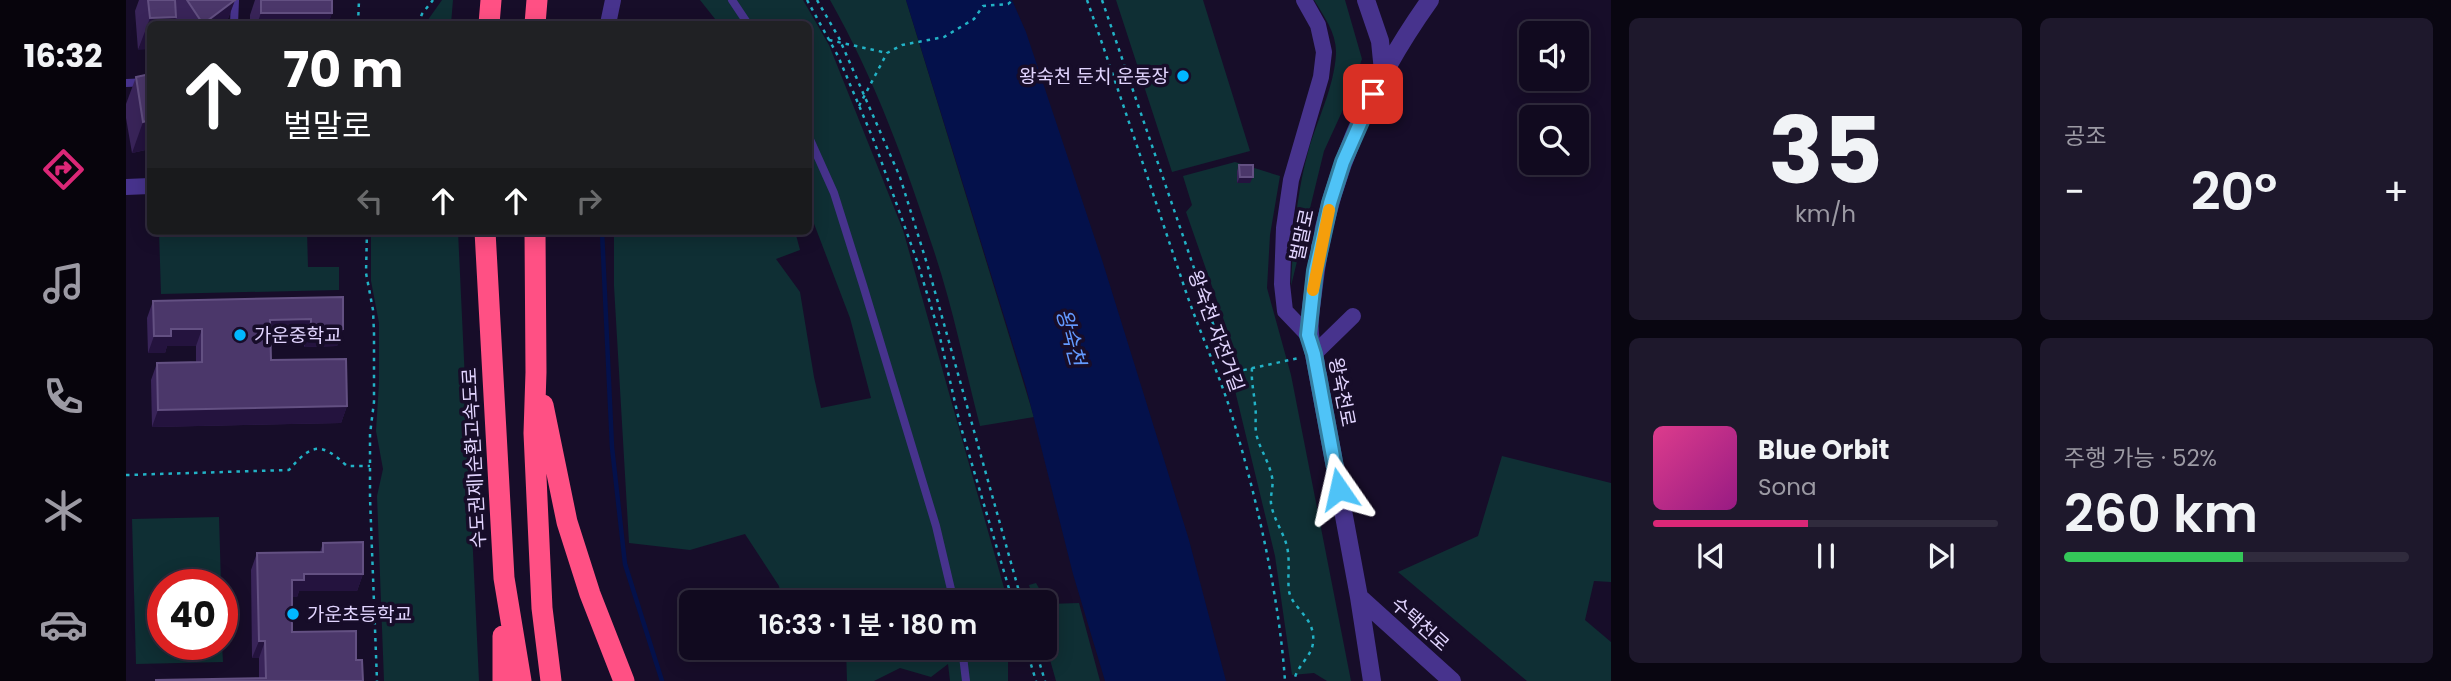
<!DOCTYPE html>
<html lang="ko">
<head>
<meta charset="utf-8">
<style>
  :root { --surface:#110a1f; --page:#1e182c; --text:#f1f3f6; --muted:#9c9aa4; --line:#302b3d; --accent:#db2777 }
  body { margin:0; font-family:Poppins,"Noto Sans KR",sans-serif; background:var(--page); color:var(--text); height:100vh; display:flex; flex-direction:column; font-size:26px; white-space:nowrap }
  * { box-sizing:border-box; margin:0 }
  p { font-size:23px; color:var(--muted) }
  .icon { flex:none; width:38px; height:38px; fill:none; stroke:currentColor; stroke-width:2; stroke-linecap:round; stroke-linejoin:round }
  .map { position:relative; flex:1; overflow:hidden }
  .panel { display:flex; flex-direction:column; gap:18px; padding:18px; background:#090611; width:840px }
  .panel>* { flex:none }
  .guide { position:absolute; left:21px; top:21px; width:665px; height:214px; border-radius:10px; box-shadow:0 4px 18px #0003,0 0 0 2px var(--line); background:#202124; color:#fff; overflow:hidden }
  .buttons { position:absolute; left:1393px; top:21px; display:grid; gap:14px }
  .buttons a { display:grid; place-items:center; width:70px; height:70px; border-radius:10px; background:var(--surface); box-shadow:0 4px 18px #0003,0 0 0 2px var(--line); font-size:35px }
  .speed { position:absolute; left:21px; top:569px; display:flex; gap:14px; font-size:35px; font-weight:700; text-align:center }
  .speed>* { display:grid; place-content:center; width:91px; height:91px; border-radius:50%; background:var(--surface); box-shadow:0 4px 18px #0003,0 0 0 2px var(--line); line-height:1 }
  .speed .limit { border:10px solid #d22; background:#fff; color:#111 }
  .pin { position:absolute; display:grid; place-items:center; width:60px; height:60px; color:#fff; margin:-30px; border-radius:14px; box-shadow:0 4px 10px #0006 }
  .me { position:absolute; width:77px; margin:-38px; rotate:349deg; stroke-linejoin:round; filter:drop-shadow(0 0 5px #0008) }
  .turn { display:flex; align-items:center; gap:24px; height:147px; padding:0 21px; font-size:32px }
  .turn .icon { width:91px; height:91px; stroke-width:2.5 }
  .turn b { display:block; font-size:49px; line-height:60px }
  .lanes { display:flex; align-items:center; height:66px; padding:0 21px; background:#0003; justify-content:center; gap:35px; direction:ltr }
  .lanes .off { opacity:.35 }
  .big { font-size:52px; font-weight:600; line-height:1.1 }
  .panel .card { flex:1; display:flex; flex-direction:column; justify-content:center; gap:10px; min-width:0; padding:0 24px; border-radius:10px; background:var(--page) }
  .panel .dial { align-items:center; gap:0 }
  .dial b { font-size:91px; line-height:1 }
  .song { display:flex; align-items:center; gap:21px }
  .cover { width:84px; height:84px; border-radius:10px; background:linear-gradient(135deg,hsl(330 70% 55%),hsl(310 70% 35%)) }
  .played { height:7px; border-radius:4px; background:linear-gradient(90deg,var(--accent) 45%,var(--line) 45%) }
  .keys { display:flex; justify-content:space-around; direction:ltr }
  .heat { display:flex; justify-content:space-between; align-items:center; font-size:38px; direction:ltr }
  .charge { height:10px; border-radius:5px; background:linear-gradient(90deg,#34c759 52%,var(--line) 0) }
  .panel .tiles { flex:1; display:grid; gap:18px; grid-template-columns:repeat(2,1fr) }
  .trip { position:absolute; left:553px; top:590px; width:378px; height:70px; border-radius:10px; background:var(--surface); box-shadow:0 4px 18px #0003,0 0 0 2px var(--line); font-weight:600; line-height:70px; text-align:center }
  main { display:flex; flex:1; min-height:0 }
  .tab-bar { display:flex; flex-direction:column; width:126px; justify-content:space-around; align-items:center; background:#07040c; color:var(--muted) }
  .tab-bar .icon { width:49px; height:49px }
  .tab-bar .selected { color:var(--accent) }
  .tab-bar b { font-size:32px; color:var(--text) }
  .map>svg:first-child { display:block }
  .green { fill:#0f2f34 }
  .water { fill:#04114b }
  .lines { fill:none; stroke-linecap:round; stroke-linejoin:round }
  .stream { stroke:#04114b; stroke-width:4.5 }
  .path { stroke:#22b2c6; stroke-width:2.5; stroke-dasharray:3.5 5; stroke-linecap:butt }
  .service { stroke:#47338d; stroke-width:8 }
  .minor { stroke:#47338d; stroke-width:16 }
  .tertiary { stroke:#47338d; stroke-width:18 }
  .motorway { stroke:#ff5084; stroke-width:21 }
  .wall { fill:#392459 }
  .shaded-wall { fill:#24133e }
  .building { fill:#4b376a; stroke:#635082; stroke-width:2 }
  .route-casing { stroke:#337fa1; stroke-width:18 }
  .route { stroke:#4fc3f7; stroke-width:12 }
  .slow { stroke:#f59e0b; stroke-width:12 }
  .poi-dot { fill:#01b7ff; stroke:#170d29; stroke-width:2.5 }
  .labels { text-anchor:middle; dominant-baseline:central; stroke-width:7; stroke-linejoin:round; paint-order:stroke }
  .poi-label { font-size:19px; fill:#e2d5ff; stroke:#170d29; text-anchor:start }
  .street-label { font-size:19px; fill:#e2d5ff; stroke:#170d29 }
  .water-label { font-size:21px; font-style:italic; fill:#639aff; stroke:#170d29 }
</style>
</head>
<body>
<main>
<nav class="tab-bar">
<b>16:32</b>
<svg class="icon selected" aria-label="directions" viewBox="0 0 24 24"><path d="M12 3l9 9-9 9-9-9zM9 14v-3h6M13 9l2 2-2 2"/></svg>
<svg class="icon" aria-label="music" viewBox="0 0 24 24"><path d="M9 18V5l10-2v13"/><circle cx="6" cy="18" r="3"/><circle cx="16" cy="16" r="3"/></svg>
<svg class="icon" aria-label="phone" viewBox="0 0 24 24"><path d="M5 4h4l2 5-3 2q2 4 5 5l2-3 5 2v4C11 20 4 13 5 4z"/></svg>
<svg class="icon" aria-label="climate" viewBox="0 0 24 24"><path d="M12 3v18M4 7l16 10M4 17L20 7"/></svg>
<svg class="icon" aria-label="car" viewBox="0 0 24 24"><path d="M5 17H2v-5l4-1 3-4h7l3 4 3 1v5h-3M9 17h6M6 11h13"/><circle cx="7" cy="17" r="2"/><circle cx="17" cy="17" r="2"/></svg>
</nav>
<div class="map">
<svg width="1485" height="681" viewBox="0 0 1485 681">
  <rect width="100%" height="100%" fill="#170d29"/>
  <!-- green -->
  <path class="green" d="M316,0H327L325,24H299Z
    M574,0H677L703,45L777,230L882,602H656L653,586L619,534L564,550L503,543L488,286V231H669L674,250L650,259L674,292L688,377L695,408L745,398L724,318L687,221L683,215L682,24H593Z
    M704,0H780L908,417L854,426C839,368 827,308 808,251C780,165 749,79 704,0Z
    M990,0H1077L1124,151L1046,172Z
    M1188,0H1219L1236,59L1220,103L1198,151L1165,286C1167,241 1170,196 1182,152C1191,120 1208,88 1210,54C1211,34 1198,16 1188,0Z
    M1109,162L1154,176L1144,235L1141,288L1165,375L1225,681H1201L1188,673L1166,675L1149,556L1106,378L1117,375L1060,212L1066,205L1057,176Z
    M33,231H181L182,267H213V290L35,294Z
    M245,231H332L353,681H258L251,496L257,469L250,431L253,383V323L245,281Z
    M1376,456L1485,483V582L1468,581L1459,620L1485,642V681H1401L1272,572L1352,536Z
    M93,517L95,584H37V644H96L97,662L10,664L6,519Z
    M910,583L922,604L953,603L974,681H930L919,642V602H908L903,585Z
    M720,648H818L820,650V648H891L892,653L882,656V681H824L822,664L805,677L774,668L748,681H721Z"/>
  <!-- water -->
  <path class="water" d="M780,0H886L900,32L977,263L1063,540L1100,681H979L947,574L900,387Z"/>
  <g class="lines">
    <!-- stream -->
    <path class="stream" d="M476,231L486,447L499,564L536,681"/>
    <!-- path -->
    <path class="path" d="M681,0L712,56L748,141L791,261L812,329L834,424L887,602
      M691,0L713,38L774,177L802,267L896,602
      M961,0C995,97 1027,194 1060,292C1073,330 1090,367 1103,406C1129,490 1153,593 1159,681
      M976,0L1104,373L1173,358
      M232,24L233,0
      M292,24L296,14L307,0
      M703,40L761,53
      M733,106L761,53L776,45L818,37L848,19L857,6L882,4L887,0
      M241,231L240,273L247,310L248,333V402L244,434V498L251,681
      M1126,368C1125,382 1128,392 1129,405C1131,416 1128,426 1131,437C1135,451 1143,462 1146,477C1148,486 1144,495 1145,503C1147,518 1156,530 1160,543C1165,559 1161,576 1163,591C1166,609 1190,617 1187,643C1185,658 1171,665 1168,681
      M0,475L163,470C186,443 195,442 221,466H244
      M900,648L910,681
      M909,648L919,681"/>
    <!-- service -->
    <path class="service" d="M606,0L622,24
      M108,24L109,0
      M0,83L24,82
      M682,135L708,193L737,285L810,526L828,602
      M836,648L840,681"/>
    <!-- minor -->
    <path class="minor" d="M1178,0L1192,25L1198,52L1195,77L1165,180L1158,228L1156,284L1159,311L1182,335
      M482,24L487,0
      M0,187L24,186
      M1188,354L1227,316"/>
    <!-- tertiary -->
    <path class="tertiary" d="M1240,0L1254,41L1257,71
      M1233,597L1326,681
      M1246,681L1233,597L1188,354C1180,329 1185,311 1188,285C1200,182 1244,84 1304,0"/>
    <!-- motorway -->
    <path class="motorway" d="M363,24L365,0
      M409,24L411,0
      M359,231L378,578L395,681
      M409,231L410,372L408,433L416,608L425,681
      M417,405L441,522L464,594L498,681
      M377,681V636"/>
  </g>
  <!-- wall -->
  <path class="wall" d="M13,0H109L100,24H24L12,50L9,11Z
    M129,0H206V13L202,24H124V15Z
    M24,74V149L6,153L0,118V104L10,77Z
    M1113,165L1124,183H1111V171Z
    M217,297V329L211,346L178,347V336L145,337V360L221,406L215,423L26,427L25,380L31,363L70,362V346H41L39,353H22L21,318L27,301Z
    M197,543L237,574L231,591H173L171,597H166V632L230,660L237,681H30V680L133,678V658H126L125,570L131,553L194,552Z"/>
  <!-- shaded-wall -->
  <path class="shaded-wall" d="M109,0L100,24H77Z
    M135,13H206L202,24H131Z
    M50,17L48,24H24V49L12,50L24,18Z
    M24,120V149L6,153L17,122Z
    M1114,177H1127L1124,183H1111Z
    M185,319L178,336L138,337L144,320Z
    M45,329H76L70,346H41L39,353H22L28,336Z
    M217,329L211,346L178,347L185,330Z
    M221,406L215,423L26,427L32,410Z
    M178,574H237L231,591H173L171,597H160L166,580Z
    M133,641H139L133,658H126Z"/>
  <!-- building -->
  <path class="building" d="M22,0H49L50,17L24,18Z
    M61,0H109L77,24Z
    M135,0H206V13H135Z
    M24,74V120L17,122L10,77Z
    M1113,165H1127V177H1114Z
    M217,297V329L185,330V319L144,320L145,360L220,359L221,406L32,410L31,363L76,362V329H45V336H28L27,301Z
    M237,542V574H178V580H166V632L230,631V660H236L237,681H30V680L140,678L139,641H133L131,553L197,552V543Z"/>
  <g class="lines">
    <defs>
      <path id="route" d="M1213,489L1188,354L1182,335L1189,271L1204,203L1217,162L1247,94"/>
    </defs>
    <!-- route casing -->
    <use href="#route" class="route-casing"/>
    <!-- route -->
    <use href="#route" class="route"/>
    <!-- slow -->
    <path class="slow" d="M1187,290L1203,210"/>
  </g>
  <!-- markers -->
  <g class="poi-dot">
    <circle cx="1057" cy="76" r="7"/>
    <circle cx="114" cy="335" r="7"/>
    <circle cx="167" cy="614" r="7"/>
  </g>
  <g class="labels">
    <!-- poi labels -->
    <g class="poi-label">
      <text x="1043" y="76" text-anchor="end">왕숙천 둔치 운동장</text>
      <text x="128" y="335">가운중학교</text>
      <text x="181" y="614">가운초등학교</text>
    </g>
    <!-- street labels -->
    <g class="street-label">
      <text transform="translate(1176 235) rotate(-78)">벌말로</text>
      <text transform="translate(1090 331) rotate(70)">왕숙천 자전거길</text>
      <text transform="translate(1216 392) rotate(79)">왕숙천로</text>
      <text transform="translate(348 458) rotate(-93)">수도권제1순환고속도로</text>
      <text transform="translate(1294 624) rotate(42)">수택천로</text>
    </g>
    <!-- water labels -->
    <g class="water-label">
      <text transform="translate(945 337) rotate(75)">왕숙천</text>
    </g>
  </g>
</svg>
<div class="buttons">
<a><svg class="icon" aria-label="sound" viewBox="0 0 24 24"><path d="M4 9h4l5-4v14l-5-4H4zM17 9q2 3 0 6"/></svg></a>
<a><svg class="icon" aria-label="search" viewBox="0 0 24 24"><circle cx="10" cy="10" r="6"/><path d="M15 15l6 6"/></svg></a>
</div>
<div class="speed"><div class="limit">40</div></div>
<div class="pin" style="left:1247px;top:94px;background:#d93025"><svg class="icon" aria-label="arrive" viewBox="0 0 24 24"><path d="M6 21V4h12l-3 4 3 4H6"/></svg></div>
<svg class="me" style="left:1213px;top:489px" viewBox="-20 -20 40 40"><path d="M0-17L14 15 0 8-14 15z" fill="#4fc3f7" stroke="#fff" stroke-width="4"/></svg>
<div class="trip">16:33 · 1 분 · 180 m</div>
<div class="guide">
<div class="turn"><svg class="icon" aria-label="ahead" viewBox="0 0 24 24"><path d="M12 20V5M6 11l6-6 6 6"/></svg><div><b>70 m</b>벌말로</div></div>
<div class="lanes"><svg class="icon off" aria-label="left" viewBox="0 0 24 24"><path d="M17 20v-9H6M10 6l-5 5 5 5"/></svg><svg class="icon" aria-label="ahead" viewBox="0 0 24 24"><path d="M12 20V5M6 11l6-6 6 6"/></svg><svg class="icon" aria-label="ahead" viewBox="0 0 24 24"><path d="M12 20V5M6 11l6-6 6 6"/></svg><svg class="icon off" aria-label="right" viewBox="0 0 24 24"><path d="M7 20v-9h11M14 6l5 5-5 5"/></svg></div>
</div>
</div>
<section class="panel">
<div class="tiles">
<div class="card dial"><b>35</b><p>km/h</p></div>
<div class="card"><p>공조</p>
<div class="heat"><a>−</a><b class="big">20°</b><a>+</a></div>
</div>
<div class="card">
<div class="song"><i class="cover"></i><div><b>Blue Orbit</b><p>Sona</p></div></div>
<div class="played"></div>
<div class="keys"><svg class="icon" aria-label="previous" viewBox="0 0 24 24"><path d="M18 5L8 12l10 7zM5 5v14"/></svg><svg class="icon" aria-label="pause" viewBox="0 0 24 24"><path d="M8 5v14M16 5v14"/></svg><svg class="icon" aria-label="next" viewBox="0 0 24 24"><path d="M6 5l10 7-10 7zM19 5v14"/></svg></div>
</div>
<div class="card"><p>주행 가능 · 52%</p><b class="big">260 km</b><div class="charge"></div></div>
</div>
</section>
</main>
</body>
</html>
